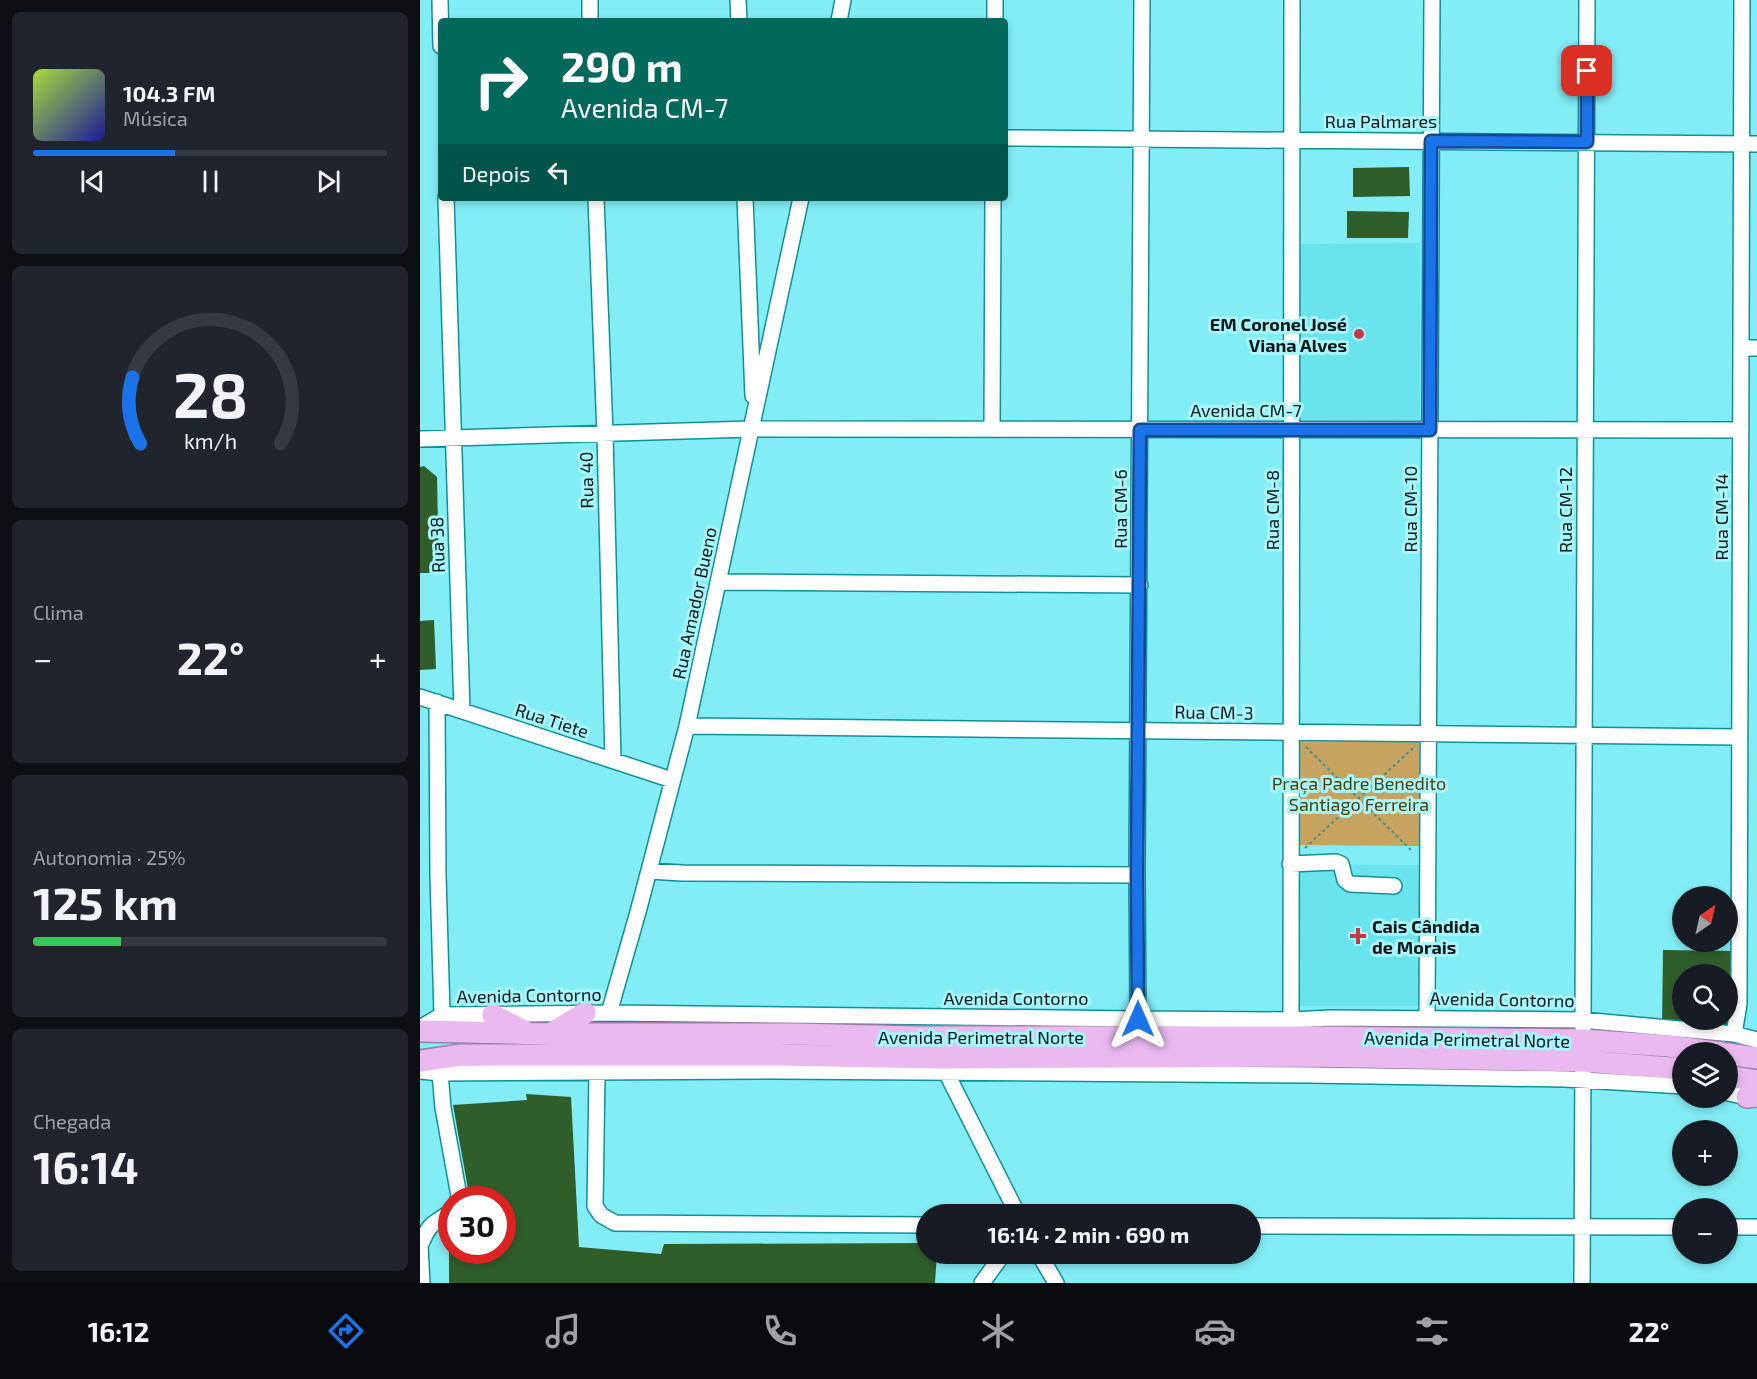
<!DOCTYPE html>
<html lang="pt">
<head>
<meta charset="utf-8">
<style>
  :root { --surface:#171b24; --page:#20242c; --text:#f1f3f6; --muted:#9ea1a6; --line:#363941; --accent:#1a73e8 }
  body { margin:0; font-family:"Exo 2",sans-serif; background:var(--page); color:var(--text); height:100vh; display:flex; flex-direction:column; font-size:22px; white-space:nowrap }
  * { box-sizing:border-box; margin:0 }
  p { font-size:20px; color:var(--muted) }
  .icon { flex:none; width:33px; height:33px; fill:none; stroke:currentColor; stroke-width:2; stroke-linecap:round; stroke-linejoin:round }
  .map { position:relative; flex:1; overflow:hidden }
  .details { display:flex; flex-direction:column; gap:12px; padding:12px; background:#0d0f14; width:420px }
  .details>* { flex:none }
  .banner { position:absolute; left:18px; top:18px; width:570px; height:183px; border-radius:6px; box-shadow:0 3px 9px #0003; background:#00695c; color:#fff; overflow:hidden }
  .needle { width:39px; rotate:34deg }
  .tools { position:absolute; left:1252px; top:886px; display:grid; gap:12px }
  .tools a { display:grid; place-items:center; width:66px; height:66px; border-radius:50%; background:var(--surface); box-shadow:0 3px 9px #0003; font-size:30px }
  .speed { position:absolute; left:18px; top:1186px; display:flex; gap:12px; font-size:30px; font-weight:700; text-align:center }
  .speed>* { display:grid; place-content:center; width:78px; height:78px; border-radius:50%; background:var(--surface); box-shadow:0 3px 9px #0003; line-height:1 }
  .speed .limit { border:9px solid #d22; background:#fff; color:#111 }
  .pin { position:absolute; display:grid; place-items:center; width:51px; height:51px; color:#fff; margin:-26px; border-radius:12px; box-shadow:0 3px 9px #0006 }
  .me { position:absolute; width:66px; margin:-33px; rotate:0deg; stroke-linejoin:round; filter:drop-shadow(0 0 4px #0008) }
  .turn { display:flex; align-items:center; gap:21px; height:126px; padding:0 24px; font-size:27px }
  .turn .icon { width:78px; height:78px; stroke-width:2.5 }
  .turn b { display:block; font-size:42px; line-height:51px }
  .then { display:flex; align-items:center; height:57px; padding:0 24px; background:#0003; gap:12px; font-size:22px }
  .big { font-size:45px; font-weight:700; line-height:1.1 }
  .details .tile { flex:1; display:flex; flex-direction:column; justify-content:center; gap:9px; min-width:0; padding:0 21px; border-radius:9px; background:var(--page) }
  .details .dial { align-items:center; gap:0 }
  .dial svg { height:156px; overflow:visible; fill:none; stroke:var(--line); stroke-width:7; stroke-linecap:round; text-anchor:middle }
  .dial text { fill:var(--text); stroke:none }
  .song { display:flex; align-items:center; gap:18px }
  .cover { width:72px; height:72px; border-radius:9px; background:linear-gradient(135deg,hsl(80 70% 55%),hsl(240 70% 35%)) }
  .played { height:6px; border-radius:3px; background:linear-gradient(90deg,var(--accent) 40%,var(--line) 40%) }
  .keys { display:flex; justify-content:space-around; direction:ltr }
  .heat { display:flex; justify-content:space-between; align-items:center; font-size:33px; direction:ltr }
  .charge { height:9px; border-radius:4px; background:linear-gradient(90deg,#34c759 25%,var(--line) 0) }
  .trip { position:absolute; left:496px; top:1204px; width:345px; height:60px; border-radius:30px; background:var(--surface); box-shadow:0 3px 9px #0003; font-weight:700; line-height:60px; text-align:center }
  .menu { display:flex; height:96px; justify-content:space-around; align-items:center; background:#090b0e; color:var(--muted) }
  .menu .icon { width:42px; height:42px }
  .menu .active { color:var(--accent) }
  .menu b { font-size:27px; color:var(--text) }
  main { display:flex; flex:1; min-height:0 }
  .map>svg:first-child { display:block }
  .built { fill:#69e3ec }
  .green { fill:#c7a360 }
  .building { fill:#2f5e2b; fill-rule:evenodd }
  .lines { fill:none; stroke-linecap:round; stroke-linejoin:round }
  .minor-casing { stroke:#0f9199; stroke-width:18 }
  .highway-casing { stroke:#9880a4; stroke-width:24 }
  .path { stroke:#498e93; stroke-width:2; stroke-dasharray:3 3; stroke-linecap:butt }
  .minor { stroke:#fff; stroke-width:15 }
  .highway { stroke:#e9b9f0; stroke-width:21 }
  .route-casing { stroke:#114b97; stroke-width:15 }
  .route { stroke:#1a73e8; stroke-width:10 }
  .poi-dot { fill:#c83842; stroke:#a6f7fd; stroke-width:2 }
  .labels { text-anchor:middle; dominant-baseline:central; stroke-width:6; stroke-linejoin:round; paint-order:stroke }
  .street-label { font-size:18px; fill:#011617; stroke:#a6f7fd }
  .poi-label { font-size:18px; font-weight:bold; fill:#011617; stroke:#a6f7fd; text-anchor:end }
  .park-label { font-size:18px; fill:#553c03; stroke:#a6f7fd }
</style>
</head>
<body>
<main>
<section class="details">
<div class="tile">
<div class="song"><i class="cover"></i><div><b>104.3 FM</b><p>Música</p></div></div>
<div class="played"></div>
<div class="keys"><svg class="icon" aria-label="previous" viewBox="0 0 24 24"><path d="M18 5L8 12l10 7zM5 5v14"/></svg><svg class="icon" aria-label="pause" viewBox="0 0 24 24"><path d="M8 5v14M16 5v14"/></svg><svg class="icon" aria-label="next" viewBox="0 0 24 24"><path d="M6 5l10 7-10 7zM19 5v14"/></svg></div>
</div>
<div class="tile dial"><svg viewBox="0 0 100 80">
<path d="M14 69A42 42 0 1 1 86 69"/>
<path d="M14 69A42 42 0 0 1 10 35" stroke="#1a73e8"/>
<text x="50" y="56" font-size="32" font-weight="700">28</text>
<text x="50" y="72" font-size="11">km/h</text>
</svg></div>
<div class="tile"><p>Clima</p>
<div class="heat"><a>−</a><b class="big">22°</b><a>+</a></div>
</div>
<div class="tile"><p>Autonomia · 25%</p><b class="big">125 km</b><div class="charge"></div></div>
<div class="tile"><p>Chegada</p><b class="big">16:14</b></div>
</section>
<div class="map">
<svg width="1337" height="1283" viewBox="0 0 1337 1283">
  <rect width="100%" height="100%" fill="#83edf5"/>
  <!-- built -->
  <path class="built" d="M1000,243V424H878L879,244Z
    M878,864L1000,865L999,1006H875Z"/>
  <!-- green -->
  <path class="green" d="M999,741L1002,846L877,845L878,742Z"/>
  <!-- building -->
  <path class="building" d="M989,167L990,196L933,197V168Z
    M927,211L989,212L988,238H927Z
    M4,466L17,477L19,573H0V467Z
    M14,620L16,669L0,670V621Z
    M1243,950L1319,951L1313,1032L1242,1026ZM1263,975H1308V1020H1263Z
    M106,1094L151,1097L159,1247L241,1254L244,1244L507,1243V1254H517L515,1283H29V1246H32V1251H82V1200H50L33,1105L107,1100Z"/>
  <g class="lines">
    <defs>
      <path id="minor" d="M20,0L21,46
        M170,0V21
        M318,0L319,21
        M419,21L423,0
        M575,21V0
        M585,138L1337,144
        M26,198L42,710
        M176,198L185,434L193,760
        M325,198L333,396
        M1321,348H1337
        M572,429L573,198
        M0,439L331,429L1321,430
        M298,582L720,585
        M0,697L252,780
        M17,702L18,875L22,1015
        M267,726L1320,737
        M870,864L916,862L921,864L925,880L930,884L974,886
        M229,871L262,873L717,875
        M189,1013L218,912L267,726L381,198
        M1007,1018L1012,0
        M718,1019L717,875L722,0
        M871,1020L872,0
        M0,1028L22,1015L189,1013L718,1019L871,1020L910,1018L1162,1020L1314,1034L1337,1040
        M1163,1028L1167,0
        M1314,1034L1319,1004L1322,0
        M524,1068L598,1215
        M0,1071L20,1073L357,1071L889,1075L1145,1079L1263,1086
        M20,1073L23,1108L39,1196L38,1200
        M177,1073L175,1206L181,1215L195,1223L507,1225
        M1308,1093L1337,1099
        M831,1226L1263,1227
        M1308,1227H1337
        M0,1246C11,1220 12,1226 32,1211
        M0,1246L2,1283
        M619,1254L636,1283
        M562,1283L583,1254
        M1162,1283L1163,1052"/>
      <path id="highway" d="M73,1015L104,1031
        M0,1031L131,1034H373L495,1037H889L1163,1040L1249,1046L1302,1053
        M132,1033L165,1013
        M1308,1054L1337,1058
        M0,1061L41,1055H358L517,1058L889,1056L1163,1061L1263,1069
        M1308,1076L1337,1081
        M1327,1097L1337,1096"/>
    </defs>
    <!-- minor casing -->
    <use href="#minor" class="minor-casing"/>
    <!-- highway casing -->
    <use href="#highway" class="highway-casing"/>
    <!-- path -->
    <path class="path" d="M886,747L993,852
      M885,848L993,748"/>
    <!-- minor -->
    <use href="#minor" class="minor"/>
    <!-- highway -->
    <use href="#highway" class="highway"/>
  </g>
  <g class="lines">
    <defs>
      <path id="route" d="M718,1019L717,875L720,430H1010L1011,141L1167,142V71"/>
    </defs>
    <!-- route casing -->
    <use href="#route" class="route-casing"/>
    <!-- route -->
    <use href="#route" class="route"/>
  </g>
  <!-- markers -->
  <g class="poi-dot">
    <circle cx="939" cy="334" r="6"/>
    <path d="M935 927h6v6h6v6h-6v6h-6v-6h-6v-6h6z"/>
  </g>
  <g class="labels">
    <!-- street labels -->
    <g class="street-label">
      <text x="961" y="121">Rua Palmares</text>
      <text x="826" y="410">Avenida CM-7</text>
      <text transform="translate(166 480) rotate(-91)">Rua 40</text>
      <text transform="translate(700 509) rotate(-90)">Rua CM-6</text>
      <text transform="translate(990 509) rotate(-90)">Rua CM-10</text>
      <text transform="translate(852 510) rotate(-90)">Rua CM-8</text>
      <text transform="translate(1145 510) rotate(-90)">Rua CM-12</text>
      <text transform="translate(1301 517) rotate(-90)">Rua CM-14</text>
      <text transform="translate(17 545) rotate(-92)">Rua 38</text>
      <text transform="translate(274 603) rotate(-78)">Rua Amador Bueno</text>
      <text transform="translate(794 712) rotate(1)">Rua CM-3</text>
      <text transform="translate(132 720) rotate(18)">Rua Tiete</text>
      <text transform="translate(109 995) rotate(-1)">Avenida Contorno</text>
      <text x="596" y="998">Avenida Contorno</text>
      <text transform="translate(1082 999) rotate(1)">Avenida Contorno</text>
      <text x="561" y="1037">Avenida Perimetral Norte</text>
      <text transform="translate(1047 1039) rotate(1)">Avenida Perimetral Norte</text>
    </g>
    <!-- poi labels -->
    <g class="poi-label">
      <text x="927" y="324">EM Coronel José<tspan x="927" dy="21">Viana Alves</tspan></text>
      <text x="952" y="926" text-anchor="start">Cais Cândida<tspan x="952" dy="21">de Morais</tspan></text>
    </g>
    <!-- park labels -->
    <g class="park-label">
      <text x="939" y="783">Praça Padre Benedito<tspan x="939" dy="21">Santiago Ferreira</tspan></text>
    </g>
  </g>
</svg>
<div class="tools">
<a><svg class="needle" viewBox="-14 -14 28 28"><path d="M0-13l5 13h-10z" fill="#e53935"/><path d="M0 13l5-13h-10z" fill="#9ea1a6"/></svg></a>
<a><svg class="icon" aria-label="search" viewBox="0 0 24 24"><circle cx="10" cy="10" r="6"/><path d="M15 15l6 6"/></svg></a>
<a><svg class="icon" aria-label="layers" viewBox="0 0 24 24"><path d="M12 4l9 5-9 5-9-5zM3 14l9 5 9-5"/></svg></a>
<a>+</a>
<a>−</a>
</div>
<div class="speed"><div class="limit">30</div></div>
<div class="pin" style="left:1167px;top:71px;background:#d93025"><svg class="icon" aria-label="arrive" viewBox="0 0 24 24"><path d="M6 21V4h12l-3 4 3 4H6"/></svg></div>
<svg class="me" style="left:718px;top:1019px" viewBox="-20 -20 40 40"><path d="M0-17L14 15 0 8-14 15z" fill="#1a73e8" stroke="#fff" stroke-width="4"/></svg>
<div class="trip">16:14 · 2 min · 690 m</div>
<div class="banner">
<div class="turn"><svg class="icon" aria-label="right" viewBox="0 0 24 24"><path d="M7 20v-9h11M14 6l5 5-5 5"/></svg><div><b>290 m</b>Avenida CM-7</div></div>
<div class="then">Depois<svg class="icon" aria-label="left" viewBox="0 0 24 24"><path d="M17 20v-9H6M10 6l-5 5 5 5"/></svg></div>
</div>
</div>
</main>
<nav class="menu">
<b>16:12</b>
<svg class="icon active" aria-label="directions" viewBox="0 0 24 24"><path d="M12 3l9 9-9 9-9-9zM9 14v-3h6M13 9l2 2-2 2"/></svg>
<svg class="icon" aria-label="music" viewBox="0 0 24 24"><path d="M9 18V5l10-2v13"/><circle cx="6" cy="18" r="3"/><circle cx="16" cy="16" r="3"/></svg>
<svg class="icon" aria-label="phone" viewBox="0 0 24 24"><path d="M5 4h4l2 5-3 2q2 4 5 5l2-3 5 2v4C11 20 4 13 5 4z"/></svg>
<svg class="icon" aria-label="climate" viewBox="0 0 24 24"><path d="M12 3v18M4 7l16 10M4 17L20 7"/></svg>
<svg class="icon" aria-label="car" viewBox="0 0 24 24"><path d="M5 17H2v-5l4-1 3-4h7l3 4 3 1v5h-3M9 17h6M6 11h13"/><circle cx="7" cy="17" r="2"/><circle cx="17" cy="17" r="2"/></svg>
<svg class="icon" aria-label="filters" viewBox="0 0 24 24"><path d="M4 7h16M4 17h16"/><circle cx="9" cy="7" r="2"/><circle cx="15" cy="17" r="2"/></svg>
<b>22°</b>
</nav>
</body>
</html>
